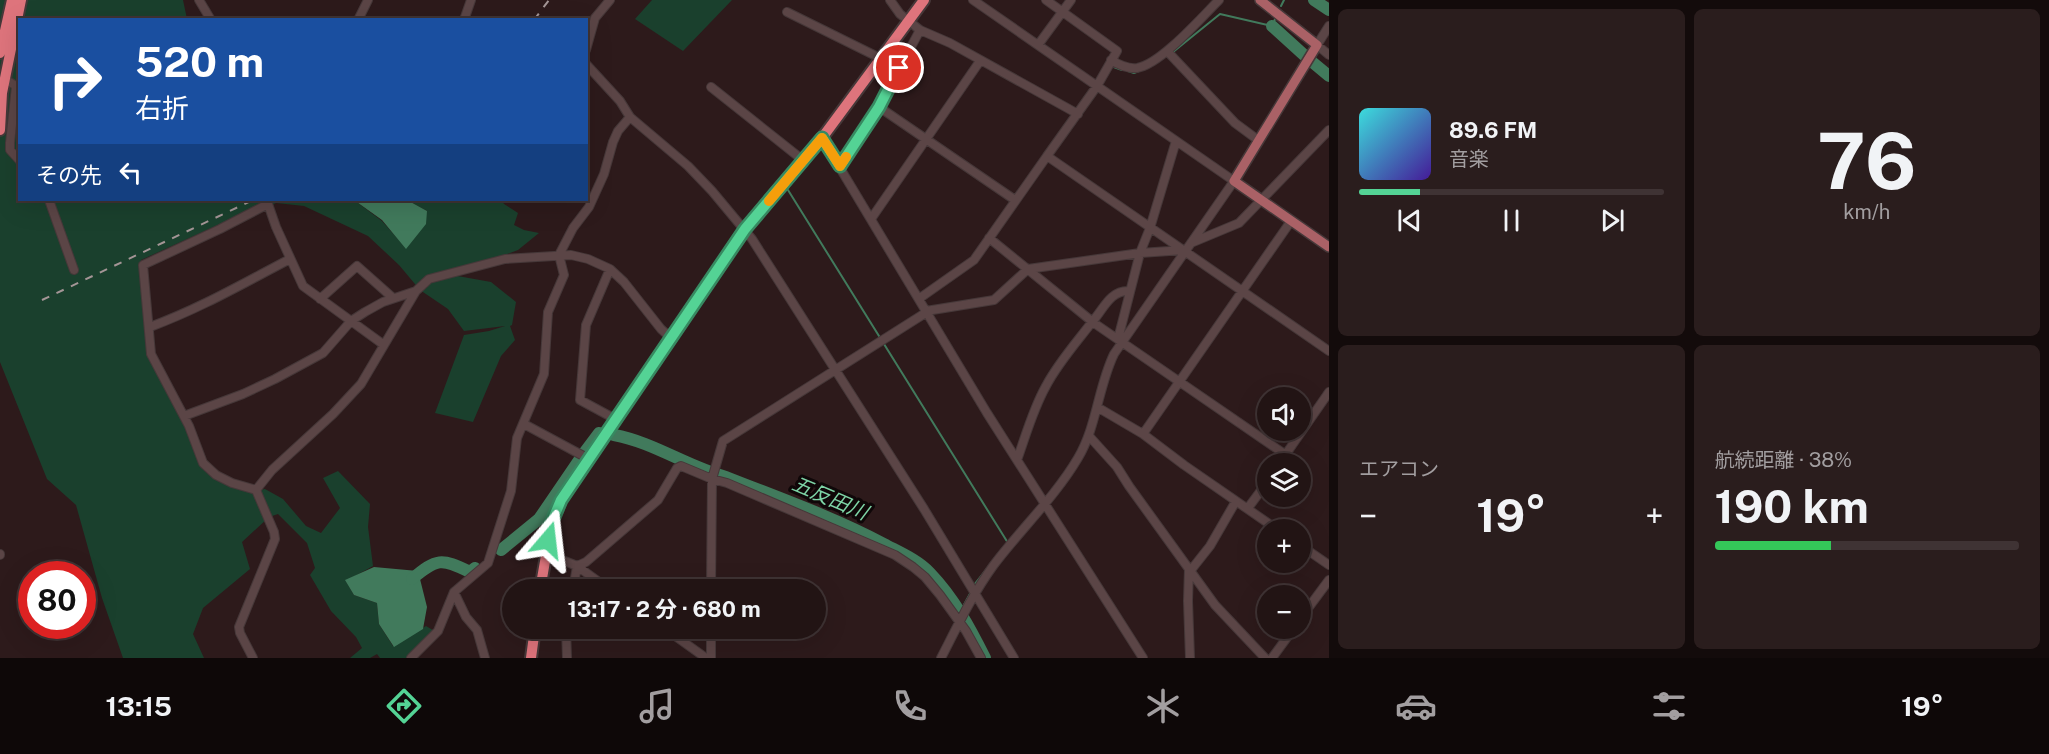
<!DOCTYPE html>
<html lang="ja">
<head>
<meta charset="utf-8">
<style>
  :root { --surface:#221414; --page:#2a1d1d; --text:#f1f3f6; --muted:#a29ea0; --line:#3f3334; --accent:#54d395 }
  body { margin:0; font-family:"Public Sans","Noto Sans JP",sans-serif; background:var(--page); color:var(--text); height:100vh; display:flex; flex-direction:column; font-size:22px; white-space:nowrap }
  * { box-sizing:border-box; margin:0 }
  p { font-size:20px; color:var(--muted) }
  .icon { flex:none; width:33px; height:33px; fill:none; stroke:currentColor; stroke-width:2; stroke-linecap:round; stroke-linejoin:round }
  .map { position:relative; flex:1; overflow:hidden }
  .sheet { display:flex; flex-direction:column; gap:9px; padding:9px; background:#130b0b; width:720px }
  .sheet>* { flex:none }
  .top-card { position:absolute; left:18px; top:18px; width:570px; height:183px; border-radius:0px; box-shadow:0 6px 24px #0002,0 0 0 2px var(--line); background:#1a4fa0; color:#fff; overflow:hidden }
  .controls { position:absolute; left:1257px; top:387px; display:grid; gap:12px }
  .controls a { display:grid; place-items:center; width:54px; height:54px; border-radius:50%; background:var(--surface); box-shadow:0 6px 24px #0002,0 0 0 2px var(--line); font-size:30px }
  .speed { position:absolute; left:18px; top:561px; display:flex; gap:12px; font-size:30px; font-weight:700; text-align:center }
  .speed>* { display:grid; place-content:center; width:78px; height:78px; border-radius:50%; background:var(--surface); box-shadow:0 6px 24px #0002,0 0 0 2px var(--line); line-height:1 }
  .speed .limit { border:9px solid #d22; background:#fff; color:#111 }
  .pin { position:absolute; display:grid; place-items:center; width:51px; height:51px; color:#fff; margin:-26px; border:3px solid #fff; border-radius:50%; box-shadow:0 2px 6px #0007 }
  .me { position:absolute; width:66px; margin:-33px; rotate:17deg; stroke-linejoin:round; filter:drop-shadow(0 0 4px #0008) }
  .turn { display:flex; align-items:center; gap:21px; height:126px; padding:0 18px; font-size:27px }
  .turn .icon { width:78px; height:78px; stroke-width:2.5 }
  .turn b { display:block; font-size:42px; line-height:51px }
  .then { display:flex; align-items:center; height:57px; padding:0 18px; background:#0003; gap:12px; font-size:22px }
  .big { font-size:45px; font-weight:700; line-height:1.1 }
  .sheet .tile { flex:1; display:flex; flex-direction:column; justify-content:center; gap:9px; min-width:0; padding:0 21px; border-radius:9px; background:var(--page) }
  .sheet .dial { align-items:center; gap:0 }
  .dial b { font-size:78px; line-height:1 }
  .song { display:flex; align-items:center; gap:18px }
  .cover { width:72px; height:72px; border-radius:9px; background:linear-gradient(135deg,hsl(180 70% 55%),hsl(260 70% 35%)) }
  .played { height:6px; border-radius:3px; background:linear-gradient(90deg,var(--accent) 20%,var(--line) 20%) }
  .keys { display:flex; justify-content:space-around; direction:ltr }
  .heat { display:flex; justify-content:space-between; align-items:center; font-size:33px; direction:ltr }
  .charge { height:9px; border-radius:4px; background:linear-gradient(90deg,#34c759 38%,var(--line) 0) }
  .sheet .tiles { flex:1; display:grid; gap:9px; grid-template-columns:repeat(2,1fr) }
  .trip { position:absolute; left:502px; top:579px; width:324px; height:60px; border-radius:30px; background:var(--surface); box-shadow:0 6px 24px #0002,0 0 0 2px var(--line); font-weight:700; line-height:60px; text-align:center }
  .tabs { display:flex; height:96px; justify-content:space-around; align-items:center; background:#0e0808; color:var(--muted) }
  .tabs .icon { width:42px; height:42px }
  .tabs .current { color:var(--accent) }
  .tabs b { font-size:27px; color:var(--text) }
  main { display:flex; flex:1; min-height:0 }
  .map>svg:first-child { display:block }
  .green { fill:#1a402d }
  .water { fill:#417a5c }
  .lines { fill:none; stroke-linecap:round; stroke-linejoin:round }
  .stream { stroke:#417a5c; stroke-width:2 }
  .river { stroke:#417a5c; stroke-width:12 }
  .minor-casing { stroke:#463839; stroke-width:10 }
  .major-casing { stroke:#463839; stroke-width:12 }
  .highway-casing { stroke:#463839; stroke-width:14 }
  .minor { stroke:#5b4546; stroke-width:8 }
  .major { stroke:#aa6166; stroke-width:9 }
  .highway { stroke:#de747c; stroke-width:10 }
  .rail { stroke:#a49596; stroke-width:2; stroke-dasharray:8 8; stroke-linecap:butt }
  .route-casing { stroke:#378961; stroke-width:15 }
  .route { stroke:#54d395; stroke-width:10 }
  .slow { stroke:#f59e0b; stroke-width:10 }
  .labels { text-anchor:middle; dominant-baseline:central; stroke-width:6; stroke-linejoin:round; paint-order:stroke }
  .water-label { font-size:20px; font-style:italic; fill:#7ed4a6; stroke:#0f0708 }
</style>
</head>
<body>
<main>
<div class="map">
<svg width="1329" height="658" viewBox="0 0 1329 658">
  <rect width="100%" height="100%" fill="#2d1a1b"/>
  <!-- green -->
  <path class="green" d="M0,0H183L187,19L20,20V200H354L382,221L406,248L427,211L407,200H501L504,204L518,213L514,225L524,230L539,233L518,250L452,275L491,282L516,302L512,325L510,326L515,340L501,356L473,422L435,413L464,335L489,331L505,326L464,331L448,309L420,290L399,265L368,236L304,206L276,203L257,212L242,214L141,260L140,284L151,346L208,469L256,490L268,518L242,542L250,569L203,608L193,634L204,658H123L102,598L76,505L47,479L0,362Z
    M652,0H732L683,51L635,19Z
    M338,471L370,504L368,527L373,566L346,581L354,595L377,603L379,624L393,646L426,626L436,632L412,658H380L377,654L370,658H350L362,648L356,637L331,611L310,575L315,568L307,543L278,514L269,517L259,490L265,489L283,499L306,526L321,533L340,508L323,478Z"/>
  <!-- water -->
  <path class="water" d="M354,200H407L427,211L426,224L406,249L382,220Z
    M374,567L418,571L427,607L423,629L394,647L379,624L377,603L354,595L345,580Z"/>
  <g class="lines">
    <!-- stream -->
    <path class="stream" d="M1281,6L1284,0
      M1163,58L1173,52L1220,14L1272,26L1276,17
      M1111,66L1122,70
      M1128,71L1134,73L1139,71
      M788,190L1008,543
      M974,585L1000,552
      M960,612L972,590"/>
    <!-- river -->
    <path class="river" d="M1314,0L1329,10
      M1272,26L1304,55
      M1311,61L1329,76
      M614,435C653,442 688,467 726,477C779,498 833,517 884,544C899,552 918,560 930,573C954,598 970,628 985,658
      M584,453L599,433
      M501,550L539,519L580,459
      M412,579C437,558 441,558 470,572L475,568"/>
    <defs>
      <path id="minor" d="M199,0L211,20
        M890,0L900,14L920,30L950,43L1078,114
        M1046,0L1117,51L1097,86L1047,156L1329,351
        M787,12L882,59
        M358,20L368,0
        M464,20L471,0
        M1329,26L1317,45L1329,55
        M1038,45L1071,0
        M586,50L595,18L610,0
        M1167,51L1235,123L1258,140
        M1111,60C1119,65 1127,69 1137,68C1160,65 1202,17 1219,0
        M586,64L620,101L630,117L688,166L712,191L752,239L924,509L1014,658
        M5,79L16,86L10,143V150L20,161
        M711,87L804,161
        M879,107L920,30
        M822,138L987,413L1143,658
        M840,166L879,107L1015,200
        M49,200L74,270
        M871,219L980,61
        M989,238L1094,323L1286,455
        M1191,243L1239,223L1329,130
        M610,269L586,325L580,400L617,420
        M920,298L974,260L1047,156
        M320,299L357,266L393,298
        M926,311L994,300L1028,269L1140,253L1184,250
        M150,327C201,308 242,284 290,259
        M1118,339L1140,253L1150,228L1176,141
        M1097,407L1143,434L1184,465L1278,530
        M184,416L243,394L275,379L323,353L351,321L365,312L383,302L416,291
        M524,424L589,459
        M1143,434L1291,221
        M1089,436L1117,467L1129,486L1215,605L1265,658
        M1017,460C1026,435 1033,409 1046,386C1058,363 1076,343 1092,322C1103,310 1110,290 1129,291
        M1279,464L1329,392
        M256,490L272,470L333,414L361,384L416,291L429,279L505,259L571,255L588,259L610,269L624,282L661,329L671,338
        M1248,508L1268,481
        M1300,545L1329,565
        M545,553L577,566L610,590
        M0,554V555
        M577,566L586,562L658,500L677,468L681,466L712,479L727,483L895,555L913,567L925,577L940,595L966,631L981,658
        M1189,568L1188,601L1190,658
        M1191,570L1210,546L1236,501
        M573,590L577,566
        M711,590L712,479L723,441L927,312
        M454,592L466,617L477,630L485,658
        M1300,619L1329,580
        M566,628L567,658
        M664,628L706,658
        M253,658L240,633L239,627L275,539L274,532L256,490L232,483L216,475L203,463L189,426L151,354L143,265L220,229L268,204L276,227L303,286L384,345
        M411,658L438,631L454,592L488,563L511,491L517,438L544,374L548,312L564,275L559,255L573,228L589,207L604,174L613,142L618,131L630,117
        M711,658V628
        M941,658C957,627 972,595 993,566C1020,530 1055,497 1078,458C1097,426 1098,387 1114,354L1234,181L973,0
        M1272,658L1294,628"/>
      <path id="major" d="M1260,0L1317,45L1234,181L1329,247"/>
      <path id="highway" d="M0,53L12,0
        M0,130L2,93L21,0
        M540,590L551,527L561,500L745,229L822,138L924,0
        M531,658L535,628"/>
    </defs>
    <!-- minor casing -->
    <use href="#minor" class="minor-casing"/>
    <!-- major casing -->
    <use href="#major" class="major-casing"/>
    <!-- highway casing -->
    <use href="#highway" class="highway-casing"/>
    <!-- minor -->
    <use href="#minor" class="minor"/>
    <!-- major -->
    <use href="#major" class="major"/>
    <!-- highway -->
    <use href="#highway" class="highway"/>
    <!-- rail -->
    <path class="rail" d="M534,20L549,0
      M42,300L253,200"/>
  </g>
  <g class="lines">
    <defs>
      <path id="route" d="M548,540L550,526L561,500L745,229L822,138L840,166L879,107L899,68"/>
    </defs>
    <!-- route casing -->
    <use href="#route" class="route-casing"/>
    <!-- route -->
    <use href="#route" class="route"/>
    <!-- slow -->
    <path class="slow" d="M769,201L822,138L840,166L846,157"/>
  </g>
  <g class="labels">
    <!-- water labels -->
    <g class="water-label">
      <text transform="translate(830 498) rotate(23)">五反田川</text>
    </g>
  </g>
</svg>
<div class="controls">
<a><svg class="icon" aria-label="sound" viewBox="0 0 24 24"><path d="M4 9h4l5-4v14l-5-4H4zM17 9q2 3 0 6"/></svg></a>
<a><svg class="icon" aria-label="layers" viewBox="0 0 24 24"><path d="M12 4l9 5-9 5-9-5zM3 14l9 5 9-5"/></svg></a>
<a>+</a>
<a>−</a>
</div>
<div class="speed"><div class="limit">80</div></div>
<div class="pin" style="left:899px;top:68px;background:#d93025"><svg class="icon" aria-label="arrive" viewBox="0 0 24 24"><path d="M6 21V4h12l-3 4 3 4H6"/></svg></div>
<svg class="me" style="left:548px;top:540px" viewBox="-20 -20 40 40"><path d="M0-17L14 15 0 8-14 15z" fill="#54d395" stroke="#fff" stroke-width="4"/></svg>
<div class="trip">13:17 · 2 分 · 680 m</div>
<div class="top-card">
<div class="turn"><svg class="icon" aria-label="right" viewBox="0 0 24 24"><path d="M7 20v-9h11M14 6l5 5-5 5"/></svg><div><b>520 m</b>右折</div></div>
<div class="then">その先<svg class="icon" aria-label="left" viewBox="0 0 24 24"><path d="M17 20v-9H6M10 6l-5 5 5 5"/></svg></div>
</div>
</div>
<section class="sheet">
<div class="tiles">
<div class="tile">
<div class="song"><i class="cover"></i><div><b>89.6 FM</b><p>音楽</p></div></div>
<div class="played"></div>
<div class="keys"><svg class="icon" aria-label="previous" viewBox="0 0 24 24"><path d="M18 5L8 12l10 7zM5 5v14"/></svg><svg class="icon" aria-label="pause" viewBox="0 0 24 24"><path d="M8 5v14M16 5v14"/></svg><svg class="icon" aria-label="next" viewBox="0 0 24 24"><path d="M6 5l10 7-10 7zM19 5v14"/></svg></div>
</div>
<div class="tile dial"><b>76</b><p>km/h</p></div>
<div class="tile"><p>エアコン</p>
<div class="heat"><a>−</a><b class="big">19°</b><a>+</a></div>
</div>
<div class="tile"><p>航続距離 · 38%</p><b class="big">190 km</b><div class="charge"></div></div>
</div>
</section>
</main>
<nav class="tabs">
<b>13:15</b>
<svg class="icon current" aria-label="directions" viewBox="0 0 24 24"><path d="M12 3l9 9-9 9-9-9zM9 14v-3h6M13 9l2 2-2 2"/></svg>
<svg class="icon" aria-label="music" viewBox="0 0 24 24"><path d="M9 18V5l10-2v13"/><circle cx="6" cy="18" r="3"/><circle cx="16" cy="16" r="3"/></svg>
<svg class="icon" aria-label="phone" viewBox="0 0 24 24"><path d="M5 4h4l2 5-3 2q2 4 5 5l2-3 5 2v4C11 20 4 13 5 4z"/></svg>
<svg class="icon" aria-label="climate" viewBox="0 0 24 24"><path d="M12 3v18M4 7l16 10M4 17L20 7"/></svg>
<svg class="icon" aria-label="car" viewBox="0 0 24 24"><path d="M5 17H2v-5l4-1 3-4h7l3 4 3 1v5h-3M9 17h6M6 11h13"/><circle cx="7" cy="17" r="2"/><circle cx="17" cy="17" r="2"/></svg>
<svg class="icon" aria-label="filters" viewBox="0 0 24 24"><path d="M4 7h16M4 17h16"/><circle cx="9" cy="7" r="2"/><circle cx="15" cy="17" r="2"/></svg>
<b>19°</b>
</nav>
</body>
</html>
